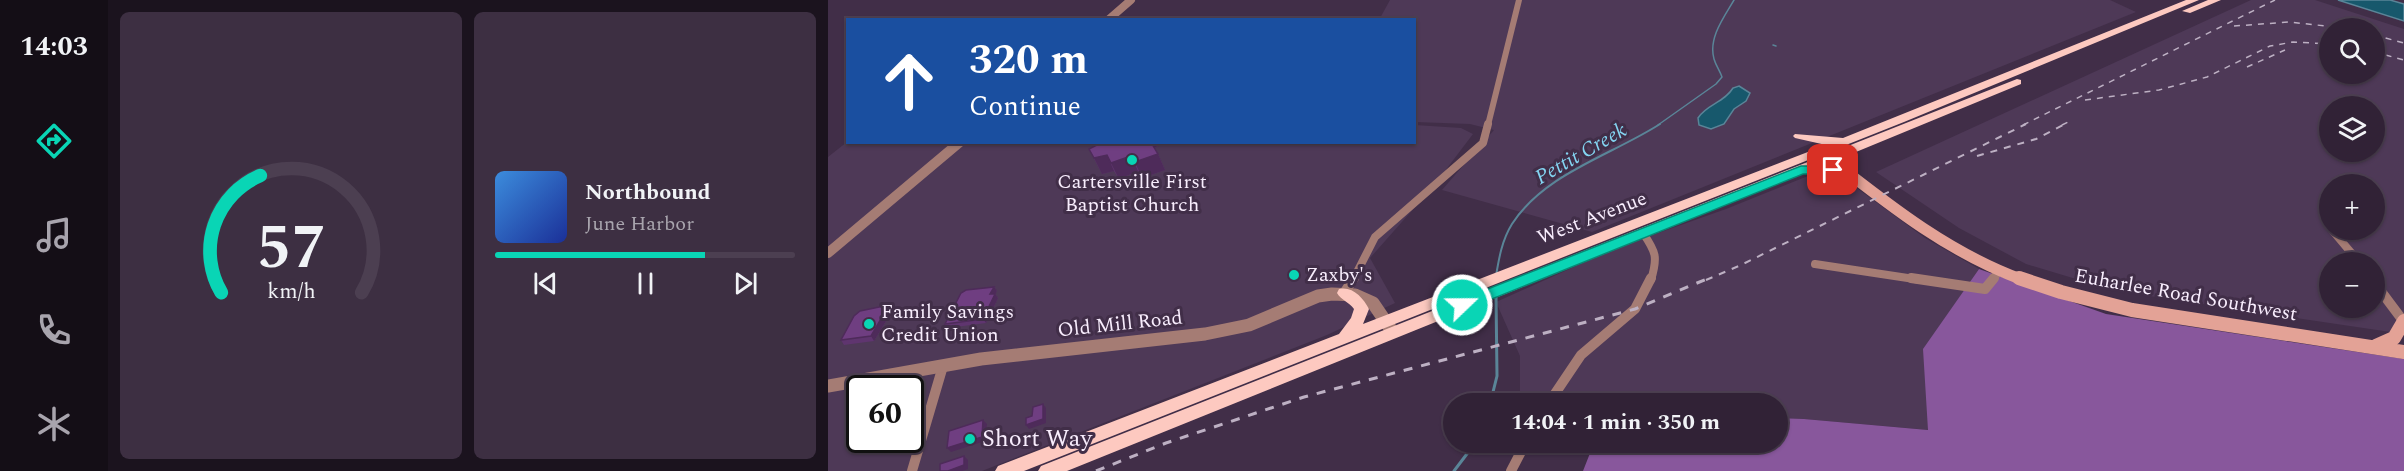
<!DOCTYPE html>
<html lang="en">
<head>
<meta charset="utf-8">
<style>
  :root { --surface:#312236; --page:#3d2f42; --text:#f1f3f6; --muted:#a8a4ad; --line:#4c3f51; --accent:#09d5b5 }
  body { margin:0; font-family:Spectral,serif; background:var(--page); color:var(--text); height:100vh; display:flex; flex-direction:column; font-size:22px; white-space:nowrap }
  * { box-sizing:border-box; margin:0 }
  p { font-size:20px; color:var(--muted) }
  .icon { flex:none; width:33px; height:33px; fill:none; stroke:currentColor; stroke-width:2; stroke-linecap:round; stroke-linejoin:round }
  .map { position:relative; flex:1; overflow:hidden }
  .panel { display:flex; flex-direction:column; gap:12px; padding:12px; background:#1b131e; width:720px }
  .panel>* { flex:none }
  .banner { position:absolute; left:18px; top:18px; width:570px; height:126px; border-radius:0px; box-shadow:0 2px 4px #0004,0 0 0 2px var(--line); background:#1a4fa0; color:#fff; overflow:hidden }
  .buttons { position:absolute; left:1491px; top:18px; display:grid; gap:12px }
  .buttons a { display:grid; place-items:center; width:66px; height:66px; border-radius:50%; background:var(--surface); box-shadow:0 2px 4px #0004,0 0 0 2px var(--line); font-size:30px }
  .speed { position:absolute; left:18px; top:375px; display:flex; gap:12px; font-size:30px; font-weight:700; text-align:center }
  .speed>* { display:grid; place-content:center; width:78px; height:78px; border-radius:50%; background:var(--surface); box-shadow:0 2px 4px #0004,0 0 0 2px var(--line); line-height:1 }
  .speed .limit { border:3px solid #111; border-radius:9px; background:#fff; color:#111 }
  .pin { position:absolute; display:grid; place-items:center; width:51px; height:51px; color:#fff; margin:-26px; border-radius:12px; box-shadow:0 3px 9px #0006 }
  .me { position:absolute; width:66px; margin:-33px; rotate:68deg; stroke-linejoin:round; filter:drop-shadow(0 0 4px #0008) }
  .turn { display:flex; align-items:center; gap:21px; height:126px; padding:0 24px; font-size:27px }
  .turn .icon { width:78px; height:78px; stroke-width:2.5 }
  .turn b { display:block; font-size:42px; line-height:51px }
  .panel .widget { flex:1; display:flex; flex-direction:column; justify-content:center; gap:9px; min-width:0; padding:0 21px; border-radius:9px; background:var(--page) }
  .panel .dial { align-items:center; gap:0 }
  .dial svg { height:156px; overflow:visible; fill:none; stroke:var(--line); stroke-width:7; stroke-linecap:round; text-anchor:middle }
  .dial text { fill:var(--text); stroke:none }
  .song { display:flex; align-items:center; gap:18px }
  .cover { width:72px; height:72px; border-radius:9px; background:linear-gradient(135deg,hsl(210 70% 55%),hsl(230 70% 35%)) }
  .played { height:6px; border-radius:3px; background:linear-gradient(90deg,var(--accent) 70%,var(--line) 70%) }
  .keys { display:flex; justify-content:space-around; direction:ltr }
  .panel .tiles { flex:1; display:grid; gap:12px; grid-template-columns:repeat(2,1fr) }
  .trip { position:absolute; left:615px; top:393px; width:345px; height:60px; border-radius:30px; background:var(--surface); box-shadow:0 2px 4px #0004,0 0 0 2px var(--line); font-weight:700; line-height:60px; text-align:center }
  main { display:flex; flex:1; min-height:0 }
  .dock { display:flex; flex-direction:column; width:108px; justify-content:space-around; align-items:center; background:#140e16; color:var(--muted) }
  .dock .icon { width:42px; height:42px }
  .dock .selected { color:var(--accent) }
  .dock b { font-size:27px; color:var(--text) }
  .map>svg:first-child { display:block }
  .built { fill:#4e3957; fill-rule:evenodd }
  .forest { fill:#88579c }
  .water { fill:#17586c; stroke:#5a8598; stroke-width:1.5 }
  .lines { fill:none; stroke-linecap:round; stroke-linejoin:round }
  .stream-far2 { stroke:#5a8598; stroke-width:1.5 }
  .stream-far1 { stroke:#5a8598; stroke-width:2 }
  .stream { stroke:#5a8598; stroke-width:3 }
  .minor-far2 { stroke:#a57c74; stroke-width:6 }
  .minor-far1 { stroke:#a57c74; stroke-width:8 }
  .minor { stroke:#a57c74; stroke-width:10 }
  .tertiary-far2 { stroke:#a57c74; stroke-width:8 }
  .tertiary-far1 { stroke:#a57c74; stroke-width:10 }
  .tertiary { stroke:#a57c74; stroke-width:13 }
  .secondary-far1 { stroke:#e3a296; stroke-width:11 }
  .secondary { stroke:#e3a296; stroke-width:14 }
  .primary { fill:#fdc9c0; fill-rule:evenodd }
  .rail-far2 { stroke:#bdb0c3; stroke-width:1.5; stroke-dasharray:6 6; stroke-linecap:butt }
  .rail-far1 { stroke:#bdb0c3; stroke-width:2; stroke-dasharray:7 7; stroke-linecap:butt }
  .rail { stroke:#bdb0c3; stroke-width:3; stroke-dasharray:9 9; stroke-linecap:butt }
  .wall { fill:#5f356f }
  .shaded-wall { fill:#4e2b5a }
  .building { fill:#6f3e81; stroke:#4e2b5a; stroke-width:1.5 }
  .route { fill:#09d5b5; stroke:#068a76; stroke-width:1.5 }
  .poi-dot { fill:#09d5b5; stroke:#412e48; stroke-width:2 }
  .labels { text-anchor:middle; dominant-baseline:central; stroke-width:6; stroke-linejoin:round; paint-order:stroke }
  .poi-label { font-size:20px; fill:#f8edfd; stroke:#412e48; text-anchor:start }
  .street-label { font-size:20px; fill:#f8edfd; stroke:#412e48 }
  .water-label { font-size:21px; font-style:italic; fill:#84d5f2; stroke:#412e48 }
  .near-poi-label { font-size:24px; fill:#f8edfd; stroke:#412e48; text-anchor:start }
</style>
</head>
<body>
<main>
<nav class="dock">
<b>14:03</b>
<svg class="icon selected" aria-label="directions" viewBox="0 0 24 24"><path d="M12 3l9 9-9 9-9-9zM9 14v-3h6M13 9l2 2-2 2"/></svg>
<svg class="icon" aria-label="music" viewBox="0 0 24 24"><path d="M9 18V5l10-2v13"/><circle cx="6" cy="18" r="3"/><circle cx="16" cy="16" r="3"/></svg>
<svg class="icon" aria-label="phone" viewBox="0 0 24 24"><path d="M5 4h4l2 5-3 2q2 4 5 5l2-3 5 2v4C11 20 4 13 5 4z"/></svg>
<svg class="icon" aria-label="climate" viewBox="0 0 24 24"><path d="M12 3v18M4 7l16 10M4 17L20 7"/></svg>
</nav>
<section class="panel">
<div class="tiles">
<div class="widget dial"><svg viewBox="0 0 100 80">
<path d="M14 69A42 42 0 1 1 86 69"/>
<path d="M14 69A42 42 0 0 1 34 9" stroke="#09d5b5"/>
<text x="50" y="56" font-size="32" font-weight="700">57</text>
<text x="50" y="72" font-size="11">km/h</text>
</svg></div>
<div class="widget">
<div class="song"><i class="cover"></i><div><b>Northbound</b><p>June Harbor</p></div></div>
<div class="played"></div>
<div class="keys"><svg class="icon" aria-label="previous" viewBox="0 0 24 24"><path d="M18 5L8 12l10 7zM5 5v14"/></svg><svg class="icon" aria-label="pause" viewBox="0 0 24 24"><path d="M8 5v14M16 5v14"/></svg><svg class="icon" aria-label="next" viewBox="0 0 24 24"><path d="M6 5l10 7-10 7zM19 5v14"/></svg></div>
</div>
</div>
</section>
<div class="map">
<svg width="1576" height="471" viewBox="0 0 1576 471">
  <rect width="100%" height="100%" fill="#412e48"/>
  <!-- built -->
  <path class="built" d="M562,0H1282L1308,12L764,232L614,190L666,130L642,124L587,122L586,20H551Z
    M1423,0H1487L1576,29V334L1288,291L1198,264L1131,228L1048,172ZM1502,28H1546V74H1502ZM1502,106H1546V152H1502ZM1502,184H1546V230H1502ZM1502,262H1546V308H1502Z
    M587,125L633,128L645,134L604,188L542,258L567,303L499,335L154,471H0V157L19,142H586ZM32,388H82V440H32Z
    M990,172L1011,175L1097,238L1151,269L1096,349L1101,430L976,419L950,418V404L692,403V356L668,302L788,248L898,209Z"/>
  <!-- forest -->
  <path class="forest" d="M1151,269L1278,314L1576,359V471H755L766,443L950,442V418L976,419L1100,430L1095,349Z"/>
  <!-- water -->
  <path class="water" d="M1510,0H1562L1576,4V21Z
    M911,86L922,93L918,101L906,109L896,124L883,129L871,125L870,118C879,104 896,103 905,88Z"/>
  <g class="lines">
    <!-- stream-far2 -->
    <path class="stream-far2" d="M945,45L948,46
      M830,125L888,84L894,77C892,71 888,66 886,59C880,38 896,17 906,0"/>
    <!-- stream-far1 -->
    <path class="stream-far1" d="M668,276C671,258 674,240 684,224C717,173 784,155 832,124"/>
    <!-- stream -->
    <path class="stream" d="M662,404L669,376L668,296
      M626,471L648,442"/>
    <!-- minor-far2 -->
    <path class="minor-far2" d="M660,125L691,0"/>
    <!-- minor-far1 -->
    <path class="minor-far1" d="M1504,230L1531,262
      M815,233C828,252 830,257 823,280
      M987,264L1093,280
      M525,280L547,237L655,143L660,124
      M1164,280L1172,270"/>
    <!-- minor -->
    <path class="minor" d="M1083,278L1157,289L1166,278
      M1546,282L1576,322
      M516,293L526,278
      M720,404L753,355L807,309L823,278
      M84,471L115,366
      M683,471L698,442"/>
    <!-- tertiary-far2 -->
    <path class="tertiary-far2" d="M280,20L303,0"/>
    <!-- tertiary-far1 -->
    <path class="tertiary-far1" d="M0,253L132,142"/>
    <!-- tertiary -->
    <path class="tertiary" d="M0,386L153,359L377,334L421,325L490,296L504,294L527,295L545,303L562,328"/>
    <!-- secondary-far1 -->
    <path class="secondary-far1" d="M992,151C1056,201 1118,252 1195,280"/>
    <!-- secondary -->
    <path class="secondary" d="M1191,278L1233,292L1304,310L1576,352
      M1548,346L1566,338L1576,321"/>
    <!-- primary -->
    <path class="primary" d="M1358,0H1371L1076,122L196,471H167L170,466L511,334L523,318L526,309C521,302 513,300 509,293L511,289C525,286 535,298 541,309L535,324L998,145L967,138L965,136L967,134L1015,138Z
      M1380,0H1393L1362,13L1354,11Z
      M1189,79L1193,80V84L994,166H1006L1027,173L1029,176L1027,179L1023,180L1005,174L979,172L239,471H210L213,466Z"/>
    <!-- rail-far2 -->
    <path class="rail-far2" d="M1406,26L1461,22L1516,28
      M1546,35L1576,43
      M1546,52L1576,60
      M1419,67L1457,50
      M1257,100L1331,90L1379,77L1442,46L1465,42L1502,44
      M1195,125L1447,0
      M1234,125L1244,120"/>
    <!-- rail-far1 -->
    <path class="rail-far1" d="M1149,156L1208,139L1237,124
      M878,280L913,265L1198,124"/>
    <!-- rail -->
    <path class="rail" d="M268,471L338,443L476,397L807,309L881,278"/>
  </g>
  <!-- wall -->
  <path class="wall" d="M265,142H340L326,148L330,154L337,170L314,178L310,171L291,179L286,171L274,174L261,149L267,146Z
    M166,287L169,291L167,294L170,298L158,323L120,328L117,324Z
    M56,306L64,311L46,341L16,345L13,340Z"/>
  <!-- shaded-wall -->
  <path class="shaded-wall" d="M321,142H340L323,149Z
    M330,154L337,170L314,178L307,162Z
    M279,155L286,171L274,174L266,158Z
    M303,156L310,171L291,179L283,163Z
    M166,287L169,291L167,294L170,298L158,323L155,319L162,294Z
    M56,306L59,309L60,307L64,311L46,341L43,336Z
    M215,404L218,408V423L201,429L198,425Z
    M155,420L159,424L157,441L123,452L119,448Z
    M136,456L140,460V469L134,471H120Z"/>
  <!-- building -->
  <path class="building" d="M267,142H323L330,154L307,162L303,156L283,163L279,155L266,158L261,149L269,145Z
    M166,287L162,294H167L155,319L117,324L133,293L138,290Z
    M56,306L55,308L60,307L43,336L13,340L26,316L32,311Z
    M215,404V419L198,425V418L204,416L205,407Z
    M155,420L154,437L119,448L121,431Z
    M136,456V465L120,471H112V464Z"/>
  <!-- route -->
  <path class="route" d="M973,166H1005L1012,170L1005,174H975L639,309H629L627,305L629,301Z"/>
  <!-- markers -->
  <g class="poi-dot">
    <circle cx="304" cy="160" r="6"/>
    <circle cx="466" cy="275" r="6"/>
    <circle cx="41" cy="324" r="6"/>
    <circle cx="142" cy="439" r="6"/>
  </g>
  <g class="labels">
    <!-- poi labels -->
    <g class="poi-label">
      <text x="304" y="182" text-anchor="middle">Cartersville First<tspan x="304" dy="23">Baptist Church</tspan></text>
      <text x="478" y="275">Zaxby's</text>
      <text x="53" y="312">Family Savings<tspan x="53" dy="23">Credit Union</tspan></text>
    </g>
    <!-- street labels -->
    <g class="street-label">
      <text transform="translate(764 218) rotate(-21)">West Avenue</text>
      <text transform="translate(1358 295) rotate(10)">Euharlee Road Southwest</text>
      <text transform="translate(292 324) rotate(-6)">Old Mill Road</text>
    </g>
    <!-- water labels -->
    <g class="water-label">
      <text transform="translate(753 154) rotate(-30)">Pettit Creek</text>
    </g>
    <!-- near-poi labels -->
    <g class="near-poi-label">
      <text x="154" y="439">Short Way</text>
    </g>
  </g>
</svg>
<div class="buttons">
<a><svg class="icon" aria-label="search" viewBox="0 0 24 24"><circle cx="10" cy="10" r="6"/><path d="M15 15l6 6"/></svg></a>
<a><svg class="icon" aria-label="layers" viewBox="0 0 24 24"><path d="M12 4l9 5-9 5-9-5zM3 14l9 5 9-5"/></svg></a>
<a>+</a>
<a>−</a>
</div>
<div class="speed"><div class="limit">60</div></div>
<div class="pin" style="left:1005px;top:170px;background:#d93025"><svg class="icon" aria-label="arrive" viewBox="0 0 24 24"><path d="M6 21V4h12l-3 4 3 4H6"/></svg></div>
<svg class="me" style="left:634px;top:305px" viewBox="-20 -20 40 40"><circle r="17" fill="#09d5b5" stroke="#fff" stroke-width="3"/><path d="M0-11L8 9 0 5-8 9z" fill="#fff"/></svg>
<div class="trip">14:04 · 1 min · 350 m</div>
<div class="banner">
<div class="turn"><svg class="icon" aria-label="ahead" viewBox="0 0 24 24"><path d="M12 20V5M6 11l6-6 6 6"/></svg><div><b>320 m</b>Continue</div></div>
</div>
</div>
</main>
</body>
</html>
